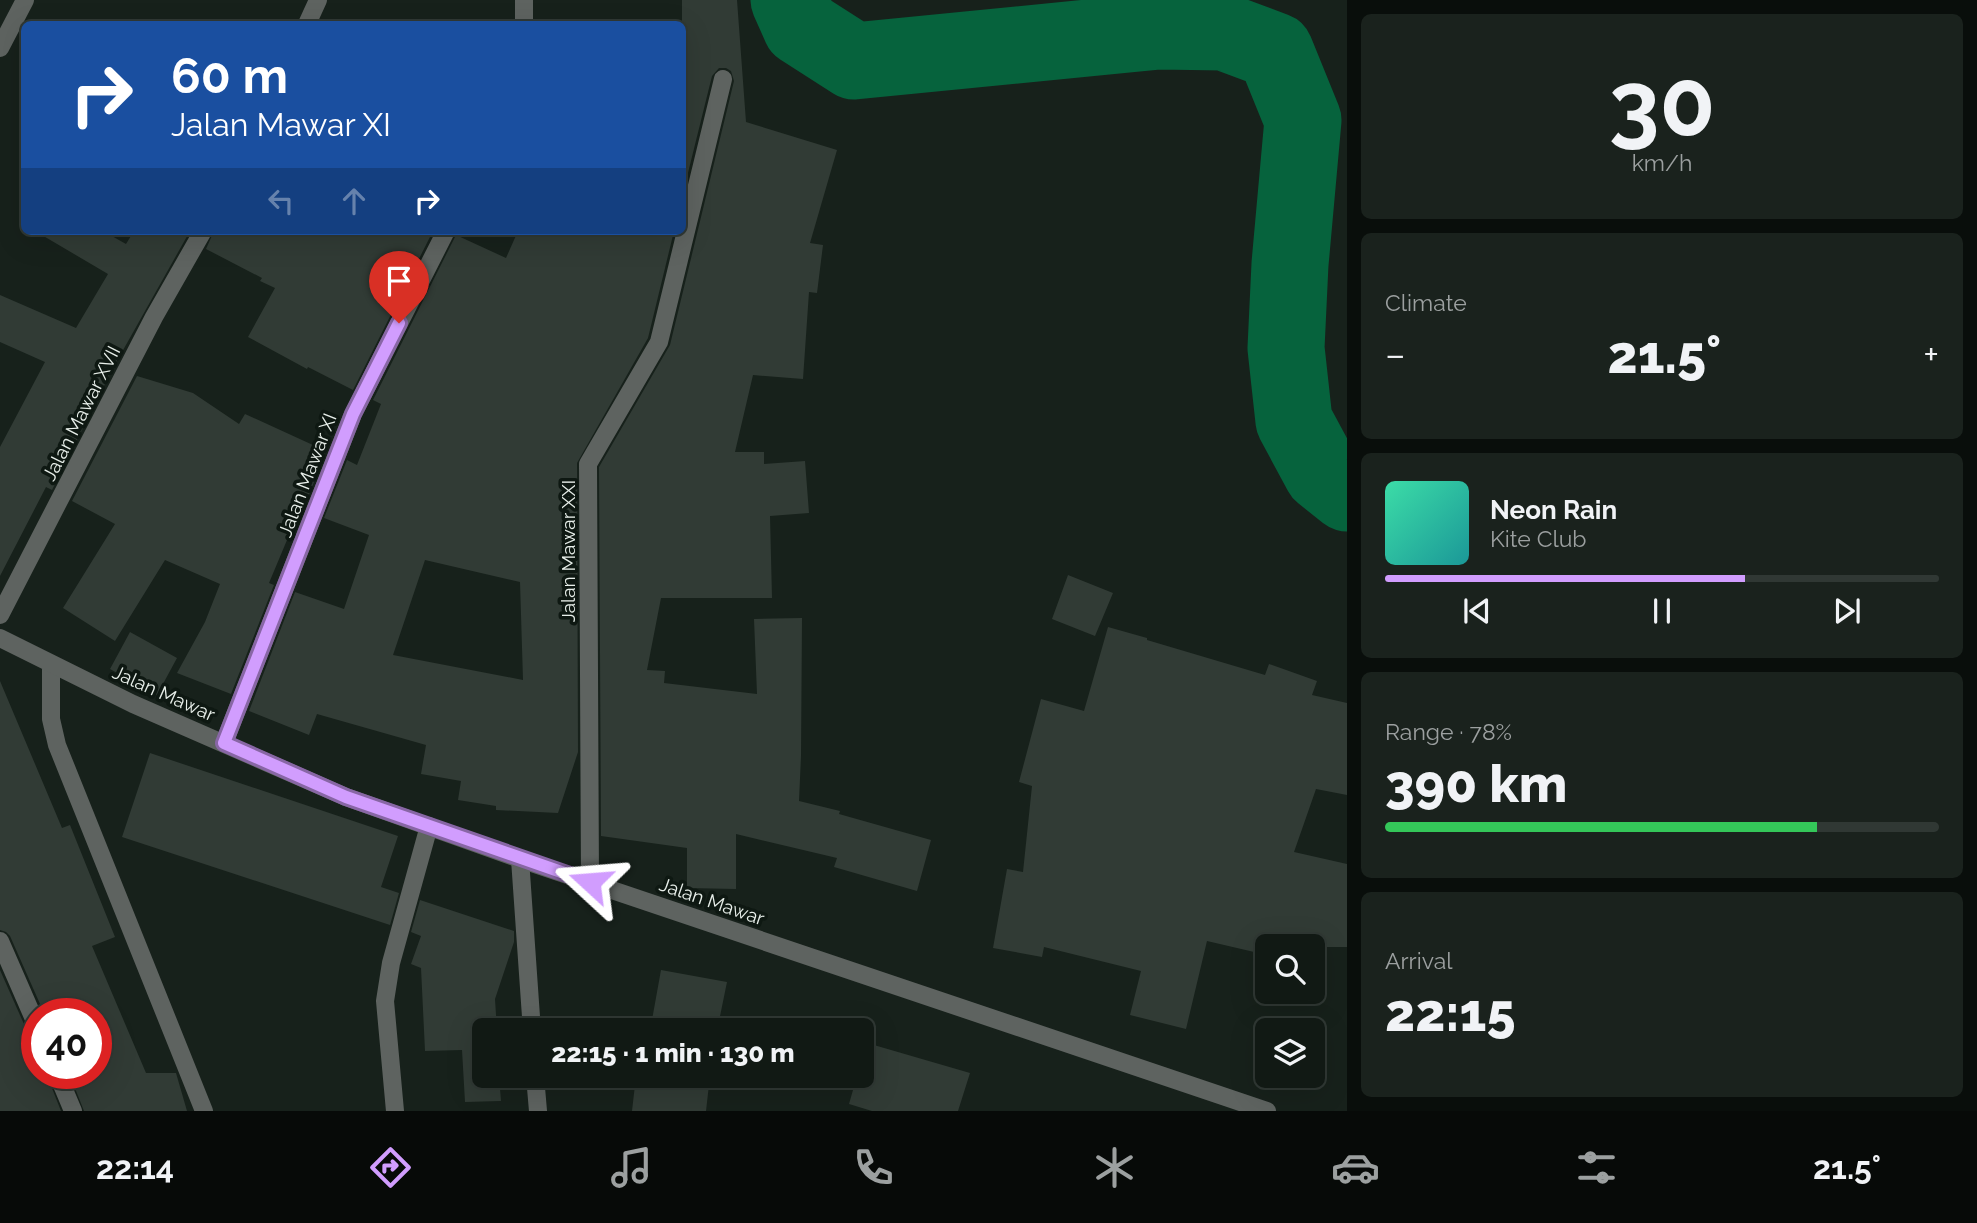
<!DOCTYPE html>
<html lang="en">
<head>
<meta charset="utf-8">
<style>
  :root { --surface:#111914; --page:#1a221d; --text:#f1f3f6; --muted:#9ca0a0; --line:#303834; --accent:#d19dfe }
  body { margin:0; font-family:Raleway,sans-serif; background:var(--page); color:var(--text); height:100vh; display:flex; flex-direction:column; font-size:26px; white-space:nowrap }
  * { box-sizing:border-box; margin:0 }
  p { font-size:23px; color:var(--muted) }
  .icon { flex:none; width:38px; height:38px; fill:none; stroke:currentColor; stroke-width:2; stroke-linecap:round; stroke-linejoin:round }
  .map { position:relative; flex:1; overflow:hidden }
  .panel { display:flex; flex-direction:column; gap:14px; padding:14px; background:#090e0b; width:630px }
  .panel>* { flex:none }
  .hud { position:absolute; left:21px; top:21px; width:665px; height:214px; border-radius:10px; box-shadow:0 7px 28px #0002,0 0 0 2px var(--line); background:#1a4fa0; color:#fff; overflow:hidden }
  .fabs { position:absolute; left:1255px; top:934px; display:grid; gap:14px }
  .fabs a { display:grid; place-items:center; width:70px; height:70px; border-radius:10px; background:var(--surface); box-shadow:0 7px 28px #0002,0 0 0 2px var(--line); font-size:35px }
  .speed { position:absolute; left:21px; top:998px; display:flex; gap:14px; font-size:35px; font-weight:700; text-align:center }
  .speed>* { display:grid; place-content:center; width:91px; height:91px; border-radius:50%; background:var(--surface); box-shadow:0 7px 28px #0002,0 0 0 2px var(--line); line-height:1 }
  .speed .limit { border:10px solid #d22; background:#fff; color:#111 }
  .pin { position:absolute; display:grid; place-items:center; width:60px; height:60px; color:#fff; margin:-72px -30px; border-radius:50% 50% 50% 0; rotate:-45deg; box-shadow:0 0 7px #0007 }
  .pin .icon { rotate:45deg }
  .me { position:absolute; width:77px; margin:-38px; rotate:289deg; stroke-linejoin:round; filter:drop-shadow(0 0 5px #0008) }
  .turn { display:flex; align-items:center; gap:24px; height:147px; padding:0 35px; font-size:32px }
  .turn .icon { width:91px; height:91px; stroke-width:2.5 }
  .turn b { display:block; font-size:49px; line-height:60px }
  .lanes { display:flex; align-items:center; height:66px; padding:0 35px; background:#0003; justify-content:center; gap:35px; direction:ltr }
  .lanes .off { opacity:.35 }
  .big { font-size:52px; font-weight:800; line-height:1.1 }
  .panel .widget { flex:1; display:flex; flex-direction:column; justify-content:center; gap:10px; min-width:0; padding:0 24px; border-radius:10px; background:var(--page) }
  .panel .dial { align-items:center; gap:0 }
  .dial b { font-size:91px; line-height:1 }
  .song { display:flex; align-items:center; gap:21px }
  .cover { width:84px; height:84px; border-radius:10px; background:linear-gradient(135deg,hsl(160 70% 55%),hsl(180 70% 35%)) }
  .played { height:7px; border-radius:4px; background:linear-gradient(90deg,var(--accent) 65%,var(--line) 65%) }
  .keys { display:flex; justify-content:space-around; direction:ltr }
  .heat { display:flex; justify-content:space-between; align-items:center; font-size:38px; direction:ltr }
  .charge { height:10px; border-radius:5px; background:linear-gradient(90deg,#34c759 78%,var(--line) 0) }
  .trip { position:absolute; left:472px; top:1018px; width:402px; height:70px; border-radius:10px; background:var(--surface); box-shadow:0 7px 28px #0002,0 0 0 2px var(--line); font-weight:800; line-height:70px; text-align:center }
  .tabs { display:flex; height:112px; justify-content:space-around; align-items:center; background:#070a08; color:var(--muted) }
  .tabs .icon { width:49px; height:49px }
  .tabs .on { color:var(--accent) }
  .tabs b { font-size:32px; color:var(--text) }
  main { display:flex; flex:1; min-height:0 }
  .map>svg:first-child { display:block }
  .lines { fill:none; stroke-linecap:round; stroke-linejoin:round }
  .river { stroke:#06633d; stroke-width:77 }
  .building { fill:#313b35; fill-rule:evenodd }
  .minor { stroke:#5e6360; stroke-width:18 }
  .tertiary { stroke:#5e6360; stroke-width:18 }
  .route-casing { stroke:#8866a5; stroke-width:18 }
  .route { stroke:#d19dfe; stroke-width:12 }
  .labels { text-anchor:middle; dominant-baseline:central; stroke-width:7; stroke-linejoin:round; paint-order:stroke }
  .street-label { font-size:19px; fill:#e8efea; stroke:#0e1812 }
</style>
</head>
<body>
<main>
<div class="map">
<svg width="1347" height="1111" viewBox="0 0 1347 1111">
  <rect width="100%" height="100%" fill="#17211b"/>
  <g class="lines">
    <!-- river -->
    <path class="river" d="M789,0L801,27L854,61L1159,31L1224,32L1275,51L1303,120L1290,264L1286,348L1294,421L1322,473L1347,493"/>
  </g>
  <!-- building -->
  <path class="building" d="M682,0H737L746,122L837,150L810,243L823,245L817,293L809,292L803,379L753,375L735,452H764V464L805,461L809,513L770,516L772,598H661L647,670L665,671L664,683L757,694L754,619L802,618L801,756L799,801L840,811L839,814L931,840L917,891L834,867L837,858L736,834V889L687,888V848L601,836L599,467L670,345L734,81L731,71L726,68H719L712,76L682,197Z
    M35,231H103L126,244L134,231H190L113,368L52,490L46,487L0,576V447L45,362L0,342V295L76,328L108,274Z
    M214,231H433L353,390L308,367L307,369L248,337L275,288L260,281L262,278L206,249Z
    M518,231H674L648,338L577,463L578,752L558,813L496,810V806L458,800L461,781L421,774L426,745L317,714L309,735L249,711L295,592L344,609L369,535L324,518L347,460L357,465L381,404L373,400L456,235L506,258ZM425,560L520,582L523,680L393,655Z
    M137,376L193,393L239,424L245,414L326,451L303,510L300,509L269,583L274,585L231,694L177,673L205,622L220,584L165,560L115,641L63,608L115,524L72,501Z
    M1068,575L1113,593L1095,636L1052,619Z
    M1108,627L1147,638V640L1265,675L1269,664L1317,681L1312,695L1347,703V795L1316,789L1294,852L1347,864V947H1267V955L1207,941L1186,1029L1130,1015L1141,971L1044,947L1042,957L993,948L1007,869L1023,872L1032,786L1019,782L1041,699L1084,711Z
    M130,632L177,658L157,695L110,669Z
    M0,681L62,828L70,825L115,937L92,946L146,1073H176L187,1111H84L69,1073H96V1013H44L10,936L6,932L0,930Z
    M150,753L398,836L381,887L399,893L390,925L122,837Z
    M420,900L514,931V942L495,999L497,1031H485V1076H499L501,1101L465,1102L462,1050L425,1051L421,968L411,964L421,936L411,932Z
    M0,970L27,1031L31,1035L37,1037V1073H46L61,1111H0Z
    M661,970L727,982L717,1031H650Z
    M867,1043L970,1073L958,1111H872L849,1104L857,1076H863V1056Z
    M636,1076H710L706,1111H632Z"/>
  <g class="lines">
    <!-- minor -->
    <path class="minor" d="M307,24L318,0
      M524,24V0
      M0,48L25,0
      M0,615L154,317L203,231
      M51,664V719L57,745L204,1111
      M224,743L353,414L446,231
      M520,859L532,1031
      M590,882L588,464L659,342L723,79
      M0,941L37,1026
      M57,1073L73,1111
      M535,1076L538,1111
      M395,1111L385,1001L391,963L429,826"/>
    <!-- tertiary -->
    <path class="tertiary" d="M0,638L133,704L346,797L520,859L1267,1111"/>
  </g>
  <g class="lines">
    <defs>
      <path id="route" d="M399,323L353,414L224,743L346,797L590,882"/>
    </defs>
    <!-- route casing -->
    <use href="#route" class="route-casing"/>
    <!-- route -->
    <use href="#route" class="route"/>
  </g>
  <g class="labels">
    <!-- street labels -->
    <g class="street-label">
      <text transform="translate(81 413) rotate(-63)">Jalan Mawar XVII</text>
      <text transform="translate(307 475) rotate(-69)">Jalan Mawar XI</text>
      <text transform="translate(568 551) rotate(-90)">Jalan Mawar XXI</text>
      <text transform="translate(164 693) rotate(24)">Jalan Mawar</text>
      <text transform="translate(712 901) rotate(19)">Jalan Mawar</text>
    </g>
  </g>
</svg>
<div class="fabs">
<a><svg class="icon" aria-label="search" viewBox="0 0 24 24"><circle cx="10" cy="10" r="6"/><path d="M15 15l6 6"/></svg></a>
<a><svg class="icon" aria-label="layers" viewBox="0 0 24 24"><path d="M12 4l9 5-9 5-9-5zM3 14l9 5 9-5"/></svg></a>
</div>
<div class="speed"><div class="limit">40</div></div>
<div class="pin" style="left:399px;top:323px;background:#d93025"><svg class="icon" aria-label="arrive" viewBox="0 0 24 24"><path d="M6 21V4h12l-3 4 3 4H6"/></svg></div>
<svg class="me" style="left:590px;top:882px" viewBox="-20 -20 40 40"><path d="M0-17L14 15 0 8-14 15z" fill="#d19dfe" stroke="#fff" stroke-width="4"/></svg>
<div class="trip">22:15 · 1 min · 130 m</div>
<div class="hud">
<div class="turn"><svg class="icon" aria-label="right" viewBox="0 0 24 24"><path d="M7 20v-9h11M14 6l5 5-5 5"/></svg><div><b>60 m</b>Jalan Mawar XI</div></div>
<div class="lanes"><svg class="icon off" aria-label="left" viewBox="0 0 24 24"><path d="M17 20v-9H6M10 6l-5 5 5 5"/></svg><svg class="icon off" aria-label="ahead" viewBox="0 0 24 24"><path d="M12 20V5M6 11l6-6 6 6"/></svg><svg class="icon" aria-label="right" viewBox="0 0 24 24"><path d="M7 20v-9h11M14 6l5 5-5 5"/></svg></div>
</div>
</div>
<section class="panel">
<div class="widget dial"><b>30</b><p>km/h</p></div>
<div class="widget"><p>Climate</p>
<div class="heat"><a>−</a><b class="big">21.5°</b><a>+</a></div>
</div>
<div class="widget">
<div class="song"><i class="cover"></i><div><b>Neon Rain</b><p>Kite Club</p></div></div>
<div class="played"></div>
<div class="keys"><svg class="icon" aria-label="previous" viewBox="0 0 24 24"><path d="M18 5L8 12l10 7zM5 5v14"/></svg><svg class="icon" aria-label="pause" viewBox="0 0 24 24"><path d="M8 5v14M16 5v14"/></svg><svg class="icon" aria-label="next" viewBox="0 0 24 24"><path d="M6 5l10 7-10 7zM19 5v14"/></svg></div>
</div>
<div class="widget"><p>Range · 78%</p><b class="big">390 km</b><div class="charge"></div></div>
<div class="widget"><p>Arrival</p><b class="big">22:15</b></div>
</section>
</main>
<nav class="tabs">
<b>22:14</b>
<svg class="icon on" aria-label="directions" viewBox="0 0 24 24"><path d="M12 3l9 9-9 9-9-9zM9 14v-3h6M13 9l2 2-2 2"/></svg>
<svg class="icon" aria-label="music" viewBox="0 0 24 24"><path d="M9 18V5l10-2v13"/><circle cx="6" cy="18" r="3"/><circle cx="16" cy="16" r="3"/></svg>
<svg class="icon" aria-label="phone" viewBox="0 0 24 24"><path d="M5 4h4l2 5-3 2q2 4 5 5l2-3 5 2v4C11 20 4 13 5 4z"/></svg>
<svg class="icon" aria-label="climate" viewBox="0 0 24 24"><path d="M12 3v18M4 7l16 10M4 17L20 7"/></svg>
<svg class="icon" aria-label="car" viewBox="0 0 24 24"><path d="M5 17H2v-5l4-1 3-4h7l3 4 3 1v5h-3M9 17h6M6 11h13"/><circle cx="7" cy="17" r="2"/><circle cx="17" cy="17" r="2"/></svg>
<svg class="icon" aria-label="filters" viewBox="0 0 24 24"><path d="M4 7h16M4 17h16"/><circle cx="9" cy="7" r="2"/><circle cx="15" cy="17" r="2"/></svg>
<b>21.5°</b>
</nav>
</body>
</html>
